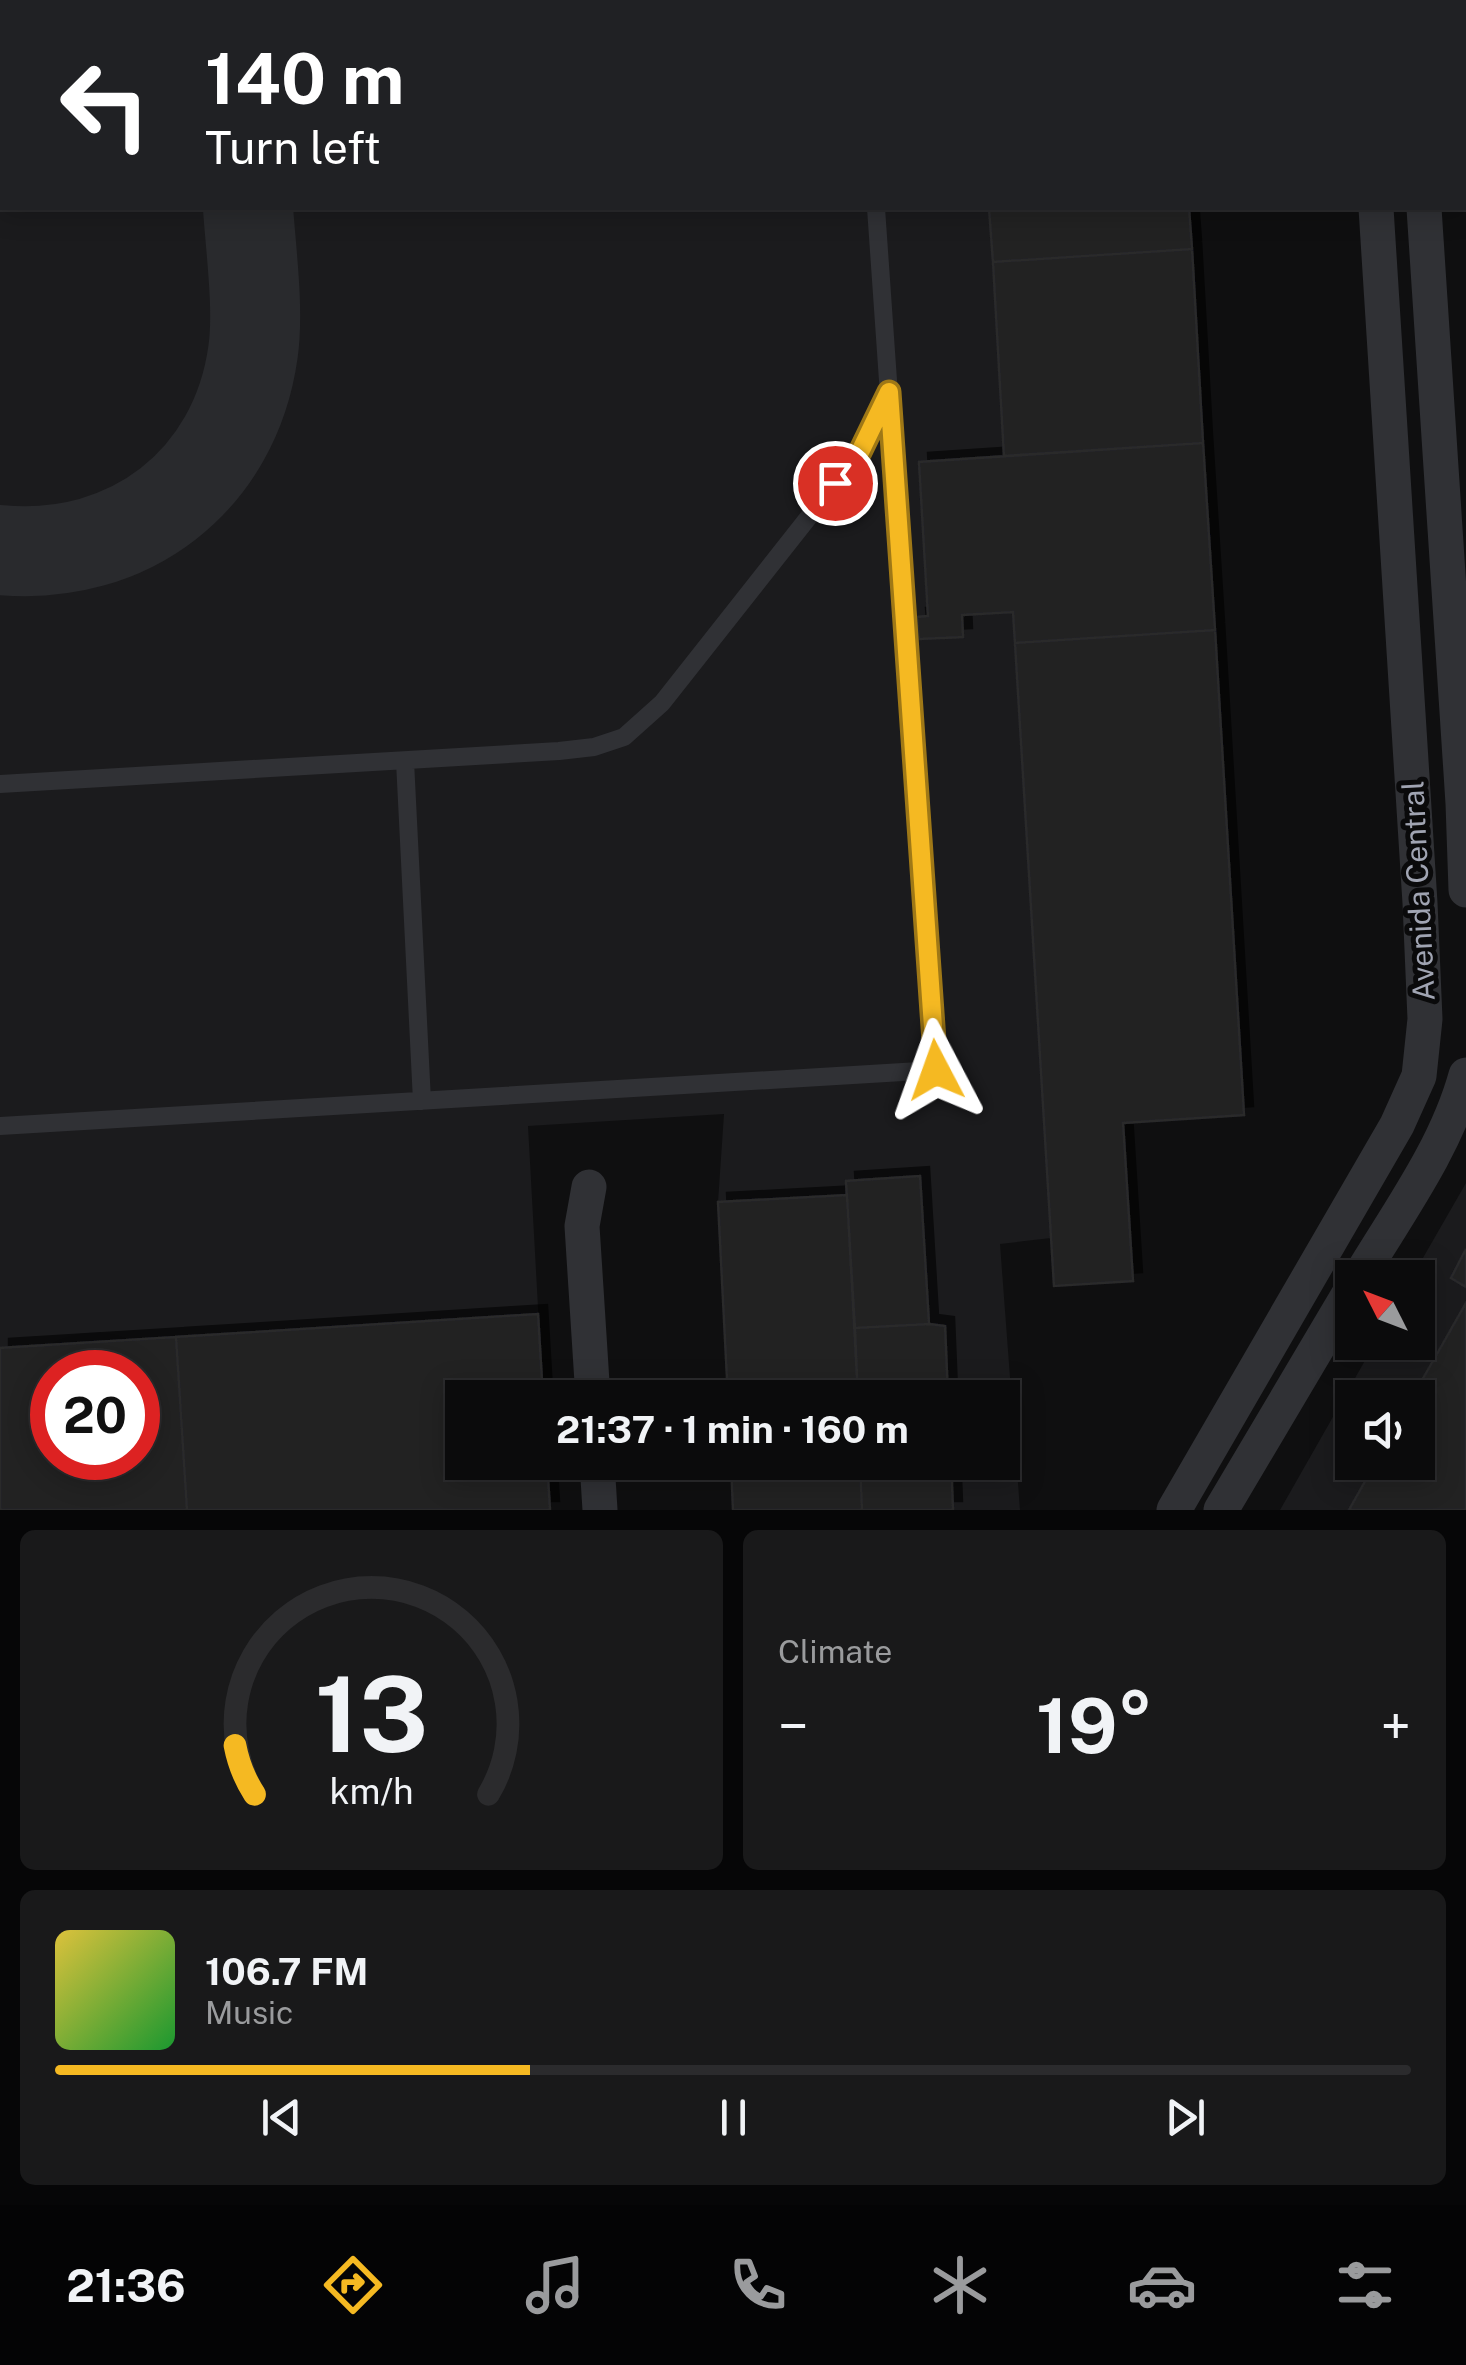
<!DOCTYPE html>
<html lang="en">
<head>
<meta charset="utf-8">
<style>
  :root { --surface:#0b0b0c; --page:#19191a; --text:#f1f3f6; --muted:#9a9b9d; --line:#2b2b2d; --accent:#f5b922 }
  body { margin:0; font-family:"Public Sans",sans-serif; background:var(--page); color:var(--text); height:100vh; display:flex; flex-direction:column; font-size:38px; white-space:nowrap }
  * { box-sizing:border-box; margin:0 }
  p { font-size:32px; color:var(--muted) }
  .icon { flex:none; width:55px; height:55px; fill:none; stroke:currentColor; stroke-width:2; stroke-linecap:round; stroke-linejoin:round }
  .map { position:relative; height:1510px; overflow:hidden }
  .details { display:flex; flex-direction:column; gap:20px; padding:20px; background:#060607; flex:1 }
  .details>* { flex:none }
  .top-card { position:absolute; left:0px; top:0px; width:1468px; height:210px; box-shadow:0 5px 25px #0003,0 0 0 2px var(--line); background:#202124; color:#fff; overflow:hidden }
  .needle { width:65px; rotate:312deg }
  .tools { position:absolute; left:1335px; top:1260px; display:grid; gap:20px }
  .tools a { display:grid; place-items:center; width:100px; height:100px; border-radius:0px; background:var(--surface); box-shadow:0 5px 25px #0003,0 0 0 2px var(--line); font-size:50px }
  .speed { position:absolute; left:30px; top:1350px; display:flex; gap:20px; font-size:50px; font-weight:700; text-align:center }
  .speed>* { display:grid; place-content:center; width:130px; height:130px; border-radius:50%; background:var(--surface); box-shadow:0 5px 25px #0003,0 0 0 2px var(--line); line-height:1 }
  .speed .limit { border:15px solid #d22; background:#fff; color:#111 }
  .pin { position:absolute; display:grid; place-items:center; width:85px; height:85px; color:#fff; margin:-42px; border:5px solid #fff; border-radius:50%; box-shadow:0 2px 10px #0007 }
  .me { position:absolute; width:110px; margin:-55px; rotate:356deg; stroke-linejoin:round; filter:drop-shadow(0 0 8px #0008) }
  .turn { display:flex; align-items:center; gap:35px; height:210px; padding:0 40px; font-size:45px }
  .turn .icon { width:130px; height:130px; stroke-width:2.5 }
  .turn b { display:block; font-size:70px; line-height:85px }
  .big { font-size:75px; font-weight:700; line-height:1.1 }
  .details .widget { flex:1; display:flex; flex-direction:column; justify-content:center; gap:15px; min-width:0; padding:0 35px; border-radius:15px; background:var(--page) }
  .details .dial { align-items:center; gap:0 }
  .dial svg { height:260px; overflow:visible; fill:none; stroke:var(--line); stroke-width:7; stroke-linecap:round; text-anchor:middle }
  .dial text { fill:var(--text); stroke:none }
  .song { display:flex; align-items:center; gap:30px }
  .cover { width:120px; height:120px; border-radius:15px; background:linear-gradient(135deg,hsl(50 70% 55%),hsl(130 70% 35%)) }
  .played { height:10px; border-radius:5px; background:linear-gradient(90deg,var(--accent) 35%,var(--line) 35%) }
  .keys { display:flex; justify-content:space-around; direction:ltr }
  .heat { display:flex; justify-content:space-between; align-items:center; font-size:55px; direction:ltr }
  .details .tiles { flex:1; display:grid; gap:20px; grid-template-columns:1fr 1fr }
  .widget:last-child { grid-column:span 2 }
  .trip { position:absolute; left:445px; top:1380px; width:575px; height:100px; border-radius:0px; background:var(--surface); box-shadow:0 5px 25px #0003,0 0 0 2px var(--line); font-weight:700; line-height:100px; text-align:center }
  .menu { display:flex; height:160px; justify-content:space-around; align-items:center; background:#040405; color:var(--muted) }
  .menu .icon { width:70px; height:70px }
  .menu .on { color:var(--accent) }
  .menu b { font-size:45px; color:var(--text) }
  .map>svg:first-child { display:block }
  .built { fill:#1b1b1d; fill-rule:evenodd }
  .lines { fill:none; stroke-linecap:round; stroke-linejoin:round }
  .taxiway { stroke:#292a2d; stroke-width:90 }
  .building { fill:#222224; stroke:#29292c; stroke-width:2.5; fill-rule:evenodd; filter:url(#shadow) }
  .service { stroke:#303135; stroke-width:18 }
  .minor { stroke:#303135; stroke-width:35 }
  .route-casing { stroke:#9f7816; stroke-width:25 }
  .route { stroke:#f5b922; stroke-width:18 }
  .labels { text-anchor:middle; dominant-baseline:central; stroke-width:10; stroke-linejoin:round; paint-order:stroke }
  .street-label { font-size:30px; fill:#a0a4b2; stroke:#0a0a0b }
</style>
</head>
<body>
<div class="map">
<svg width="1466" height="1510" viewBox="0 0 1466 1510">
  <defs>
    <filter id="shadow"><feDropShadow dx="9" dy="-9" stdDeviation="0" flood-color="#0009"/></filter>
  </defs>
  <rect width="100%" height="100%" fill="#0f0f10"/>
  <!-- built -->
  <path class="built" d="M0,0H1243L1220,2H2V208H1189L1244,1115L1124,1123L1133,1281L1054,1286L1051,1238L1000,1244L1020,1510H733L731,1463L1002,1462V1398L728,1397L718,1202L724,1114L528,1126L543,1397L462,1398V1462L0,1510ZM52,1372H138V1458H52Z
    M1466,1183V1510H1280L1375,1343L1418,1342V1278L1412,1277ZM1352,1398H1418V1462H1352Z"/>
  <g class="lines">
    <!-- taxiway -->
    <path class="taxiway" d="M237,0V2
      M0,550C129,562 235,481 253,352C259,310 251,251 248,208"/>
  </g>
  <!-- building -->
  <path class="building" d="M989,208H1189L1192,249L993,262Z
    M1192,249L1203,443L1004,456L993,262Z
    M1203,443L1215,630L1015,643L1013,612L962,615L963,637L919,639L917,617L928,616L919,462Z
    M1215,630L1244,1115L1123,1123L1133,1281L1054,1286L1015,643Z
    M920,1176L929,1324L855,1328L846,1181Z
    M847,1195L858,1398H728L718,1202Z
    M1466,1249V1287L1451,1278Z
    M1466,1303V1510H1349L1376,1462H1418V1398H1412Z
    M538,1314L543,1398H462V1462H547L550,1510H187L176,1337Z
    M929,1324L945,1326L948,1398H858L855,1328Z
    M176,1337L187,1510H0V1348ZM52,1372H138V1458H52Z
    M731,1462H860L862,1510H733Z
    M860,1462H951L953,1510H862Z"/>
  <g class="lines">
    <!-- service -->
    <path class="service" d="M862,0V2
      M405,761L422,1101
      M0,784L559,751L594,747L624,737L662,703L860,452L889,392
      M0,1126L936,1070L876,208"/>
    <!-- minor -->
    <path class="minor" d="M1364,0V2
      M1411,0V2
      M1424,208L1463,803L1466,890
      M589,1187L582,1226L593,1398
      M1359,1278C1398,1213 1446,1148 1466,1075
      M597,1462L600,1510
      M1174,1510L1397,1125L1419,1076L1425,1019L1420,903L1376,208
      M1221,1510L1352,1289"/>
  </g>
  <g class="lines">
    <defs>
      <path id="route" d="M835,483L860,452L889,392L936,1070"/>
    </defs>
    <!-- route casing -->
    <use href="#route" class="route-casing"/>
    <!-- route -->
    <use href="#route" class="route"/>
  </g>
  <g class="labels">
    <!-- street labels -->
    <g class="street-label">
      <text transform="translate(1418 891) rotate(-93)">Avenida Central</text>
    </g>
  </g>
</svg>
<div class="tools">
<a><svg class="needle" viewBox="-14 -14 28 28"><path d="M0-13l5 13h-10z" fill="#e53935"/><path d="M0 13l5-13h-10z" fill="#9a9b9d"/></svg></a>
<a><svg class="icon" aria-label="sound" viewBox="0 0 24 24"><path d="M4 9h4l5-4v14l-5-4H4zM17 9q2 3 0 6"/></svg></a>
</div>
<div class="speed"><div class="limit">20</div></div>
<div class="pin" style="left:835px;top:483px;background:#d93025"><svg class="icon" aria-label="arrive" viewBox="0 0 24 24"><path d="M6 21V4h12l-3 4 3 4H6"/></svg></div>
<svg class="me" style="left:936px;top:1070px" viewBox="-20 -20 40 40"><path d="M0-17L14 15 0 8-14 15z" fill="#f5b922" stroke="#fff" stroke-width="4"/></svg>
<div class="trip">21:37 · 1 min · 160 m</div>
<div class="top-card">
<div class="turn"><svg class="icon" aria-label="left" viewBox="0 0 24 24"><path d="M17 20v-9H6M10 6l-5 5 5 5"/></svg><div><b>140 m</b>Turn left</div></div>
</div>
</div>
<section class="details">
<div class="tiles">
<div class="widget dial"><svg viewBox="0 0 100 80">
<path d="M14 69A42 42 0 1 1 86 69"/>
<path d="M14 69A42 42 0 0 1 8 54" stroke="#f5b922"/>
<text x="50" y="56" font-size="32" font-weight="700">13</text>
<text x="50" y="72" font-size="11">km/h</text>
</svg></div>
<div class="widget"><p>Climate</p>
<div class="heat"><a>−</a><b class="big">19°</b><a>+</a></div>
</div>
<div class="widget">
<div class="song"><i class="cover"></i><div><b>106.7 FM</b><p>Music</p></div></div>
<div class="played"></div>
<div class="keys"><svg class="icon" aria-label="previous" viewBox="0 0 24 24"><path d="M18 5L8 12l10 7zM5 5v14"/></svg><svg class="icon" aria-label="pause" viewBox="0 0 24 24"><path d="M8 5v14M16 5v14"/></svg><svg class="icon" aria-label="next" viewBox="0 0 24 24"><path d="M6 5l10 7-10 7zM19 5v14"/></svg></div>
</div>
</div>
</section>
<nav class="menu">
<b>21:36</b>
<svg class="icon on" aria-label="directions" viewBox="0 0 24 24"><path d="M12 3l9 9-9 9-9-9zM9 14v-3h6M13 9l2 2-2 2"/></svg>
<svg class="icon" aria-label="music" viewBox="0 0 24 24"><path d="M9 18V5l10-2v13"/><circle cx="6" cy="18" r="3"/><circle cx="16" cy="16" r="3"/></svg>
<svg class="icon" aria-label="phone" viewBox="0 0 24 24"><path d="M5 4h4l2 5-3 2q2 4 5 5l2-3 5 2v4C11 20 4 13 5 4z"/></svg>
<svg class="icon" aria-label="climate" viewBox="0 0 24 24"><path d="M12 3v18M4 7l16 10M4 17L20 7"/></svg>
<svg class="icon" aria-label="car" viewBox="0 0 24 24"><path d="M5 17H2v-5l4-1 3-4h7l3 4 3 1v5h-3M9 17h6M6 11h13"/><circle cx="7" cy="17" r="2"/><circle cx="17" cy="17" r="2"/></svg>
<svg class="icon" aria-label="filters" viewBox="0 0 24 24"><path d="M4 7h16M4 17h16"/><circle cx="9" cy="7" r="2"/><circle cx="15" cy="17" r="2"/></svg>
</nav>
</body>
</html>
